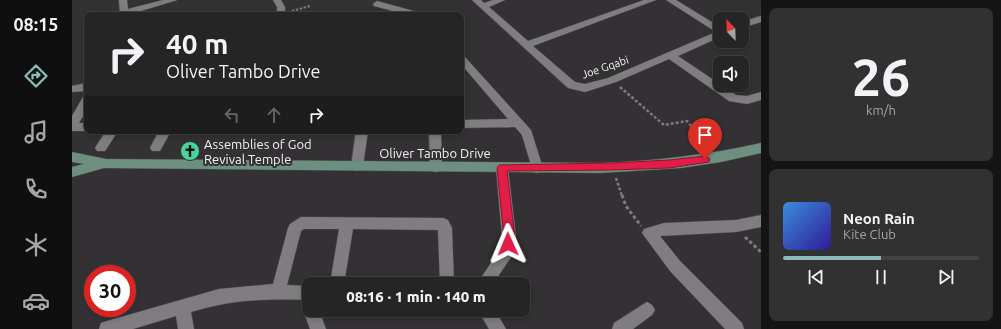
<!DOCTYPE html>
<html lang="en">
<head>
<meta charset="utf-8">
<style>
  :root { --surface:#262526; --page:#323132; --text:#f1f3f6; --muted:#a4a5a7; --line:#424243; --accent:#8bbbb9 }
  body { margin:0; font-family:Ubuntu,sans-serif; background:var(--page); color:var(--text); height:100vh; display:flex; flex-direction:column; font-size:15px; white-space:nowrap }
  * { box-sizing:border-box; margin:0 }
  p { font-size:13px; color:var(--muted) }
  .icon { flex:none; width:22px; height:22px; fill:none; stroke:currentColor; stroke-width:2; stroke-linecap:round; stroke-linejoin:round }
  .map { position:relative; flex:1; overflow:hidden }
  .details { display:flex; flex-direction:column; gap:8px; padding:8px; background:#151415; width:240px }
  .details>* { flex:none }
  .guide { position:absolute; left:12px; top:12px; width:380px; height:122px; border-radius:8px; box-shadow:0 2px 6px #0003,0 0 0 1px var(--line); background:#262526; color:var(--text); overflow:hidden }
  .needle { width:26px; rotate:337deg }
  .tools { position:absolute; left:641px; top:12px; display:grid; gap:8px }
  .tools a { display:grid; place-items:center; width:36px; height:36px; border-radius:8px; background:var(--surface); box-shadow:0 2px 6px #0003,0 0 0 1px var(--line); font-size:20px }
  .speed { position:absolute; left:12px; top:265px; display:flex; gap:8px; font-size:20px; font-weight:700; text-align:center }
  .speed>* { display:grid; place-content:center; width:52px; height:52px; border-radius:50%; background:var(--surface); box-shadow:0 2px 6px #0003,0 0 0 1px var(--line); line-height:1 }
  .speed .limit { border:6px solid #d22; background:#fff; color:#111 }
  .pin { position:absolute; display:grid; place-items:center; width:34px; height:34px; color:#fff; margin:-41px -17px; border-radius:50% 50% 50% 0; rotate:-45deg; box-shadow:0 0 4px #0007 }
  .pin .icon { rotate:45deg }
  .me { position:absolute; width:44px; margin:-22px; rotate:359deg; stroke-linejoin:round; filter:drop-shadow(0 0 3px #0008) }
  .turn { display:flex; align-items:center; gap:14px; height:84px; padding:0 16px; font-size:18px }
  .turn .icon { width:52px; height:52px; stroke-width:2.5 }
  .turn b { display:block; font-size:28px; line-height:34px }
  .lanes { display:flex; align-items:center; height:38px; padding:0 16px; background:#0003; justify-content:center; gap:20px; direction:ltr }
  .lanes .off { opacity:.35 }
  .details .widget { flex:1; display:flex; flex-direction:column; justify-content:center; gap:6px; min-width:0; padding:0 14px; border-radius:8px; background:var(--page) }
  .details .dial { align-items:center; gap:0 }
  .dial b { font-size:52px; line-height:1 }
  .song { display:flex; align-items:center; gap:12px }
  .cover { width:48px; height:48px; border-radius:6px; background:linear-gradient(135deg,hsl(210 70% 55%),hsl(250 70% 35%)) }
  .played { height:4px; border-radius:2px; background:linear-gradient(90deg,var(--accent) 50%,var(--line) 50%) }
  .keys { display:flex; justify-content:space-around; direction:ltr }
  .trip { position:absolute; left:230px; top:277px; width:228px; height:40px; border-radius:8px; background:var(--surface); box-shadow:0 2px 6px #0003,0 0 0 1px var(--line); font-weight:800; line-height:40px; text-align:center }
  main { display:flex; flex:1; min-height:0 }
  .tabs { display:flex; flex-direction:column; width:72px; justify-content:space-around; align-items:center; background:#0f0f0f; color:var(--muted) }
  .tabs .icon { width:28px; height:28px }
  .tabs .on { color:var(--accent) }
  .tabs b { font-size:18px; color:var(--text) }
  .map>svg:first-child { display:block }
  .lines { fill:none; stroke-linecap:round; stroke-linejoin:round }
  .street-casing { stroke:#4e4d4f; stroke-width:1 }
  .secondary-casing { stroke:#4e4d4f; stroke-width:1 }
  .path-far2 { stroke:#7c7a7c; stroke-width:2; stroke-dasharray:2.5 1.5; stroke-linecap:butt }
  .path-far1 { stroke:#7c7a7c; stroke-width:2.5; stroke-dasharray:3 2; stroke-linecap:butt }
  .path { stroke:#7c7a7c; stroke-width:3; stroke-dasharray:3.5 2.5; stroke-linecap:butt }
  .street { fill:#7f7d80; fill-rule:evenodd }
  .secondary { fill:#6d8f7f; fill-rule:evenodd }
  .route { fill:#e11d48; stroke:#92132f }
  .labels { text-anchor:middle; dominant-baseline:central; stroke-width:4; stroke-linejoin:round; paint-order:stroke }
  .far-street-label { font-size:11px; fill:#f2f1f2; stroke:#333133 }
  .poi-label { font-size:13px; fill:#f2f1f2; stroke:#333133; text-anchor:start }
  .street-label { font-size:13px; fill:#f2f1f2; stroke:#333133 }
</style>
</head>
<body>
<main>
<nav class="tabs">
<b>08:15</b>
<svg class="icon on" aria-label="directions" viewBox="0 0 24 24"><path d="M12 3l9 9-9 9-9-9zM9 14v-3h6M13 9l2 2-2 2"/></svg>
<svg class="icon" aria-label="music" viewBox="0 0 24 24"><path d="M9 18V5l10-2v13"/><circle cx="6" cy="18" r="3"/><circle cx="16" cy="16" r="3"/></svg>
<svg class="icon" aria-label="phone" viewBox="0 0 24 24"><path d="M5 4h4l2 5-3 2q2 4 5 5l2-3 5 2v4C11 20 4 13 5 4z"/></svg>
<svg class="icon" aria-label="climate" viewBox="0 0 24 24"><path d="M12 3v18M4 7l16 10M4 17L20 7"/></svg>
<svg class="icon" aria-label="car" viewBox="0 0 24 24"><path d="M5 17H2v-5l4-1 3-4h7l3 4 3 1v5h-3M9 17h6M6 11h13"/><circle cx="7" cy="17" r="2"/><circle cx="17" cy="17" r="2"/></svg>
</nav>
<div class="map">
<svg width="689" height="329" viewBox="0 0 689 329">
  <rect width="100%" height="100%" fill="#333133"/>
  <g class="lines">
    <defs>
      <path id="street" d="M47,0H55L56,9L91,0H105L56,15H48Z
        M201,0H209L213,7V15H205V7Z
        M400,0H409L412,3L421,0H433L417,7L456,41L572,0H584L461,46L503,82L513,84L536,78L644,32L594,0H604L648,27V37L606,56L664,95L675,96L689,92V100L675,104L657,101L597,59L544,82L513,92L496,88Z
        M305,1L349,13L350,15H336L302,6L301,4Z
        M689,16V22L670,28V22Z
        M389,55L392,56L459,130L471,168L469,172L465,173L461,172L450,135L443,127L389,128V120L436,119L389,64Z
        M15,83V91L0,92V86Z
        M15,96V109L7,123H15L16,131H0V116L11,97Z
        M34,131H46L33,151H25L23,148Z
        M87,131H99L88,151H80L78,148Z
        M284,131H296L291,166L289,169L285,171L281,169L279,166Z
        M357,131H369L370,167L368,171L364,172L360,171L358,167Z
        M430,163L434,164L436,168L444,237L439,257L421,284H405L428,249L430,237L424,168L426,164Z
        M689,215V227L664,232L588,236L608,261L670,323L672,329H653L598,271L570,233L572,229L592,223L664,220Z
        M229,217L371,218L376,220L380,228L382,284H368L366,230L281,229L272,284H258L267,229H232L229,231L215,285L237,286V300C192,299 162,299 119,312L122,329H106L104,316L61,329H27L29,323L35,321L147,289L201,284L216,228L218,224Z
        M575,302L580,305L583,310L580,315L561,329H540L542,323Z
        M237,303V310H247L254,329H238L231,310L234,305Z
        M406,310H423L434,329H417Z"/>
      <path id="secondary" d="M689,143V153L649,162L609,168L528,173L32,168L0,177V167L12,164L0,162V152L34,159L528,163C583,161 635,155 689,143Z"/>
    </defs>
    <!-- street casing -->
    <use href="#street" class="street-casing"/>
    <!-- secondary casing -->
    <use href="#secondary" class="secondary-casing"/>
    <!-- path-far2 -->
    <path class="path-far2" d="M220,11L238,6"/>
    <!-- path-far1 -->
    <path class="path-far1" d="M548,87L592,125L615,121L637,147
      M544,178L550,196"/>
    <!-- path -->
    <path class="path" d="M550,195L554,206L569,226
      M673,237L689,252"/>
    <!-- street -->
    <use href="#street" class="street"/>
    <!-- secondary -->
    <use href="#secondary" class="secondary"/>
  </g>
  <!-- route -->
  <path class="route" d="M633,156L638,159L637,162L597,168L540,170L435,171L443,238L440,248L436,249L433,248L425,168L427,165L540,163L597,160Z"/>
  <!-- icons -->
  <defs>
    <symbol id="church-disc" viewBox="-11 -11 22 22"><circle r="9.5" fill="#46d49e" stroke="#333133"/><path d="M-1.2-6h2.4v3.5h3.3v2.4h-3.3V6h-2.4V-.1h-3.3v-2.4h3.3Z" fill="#111"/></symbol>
  </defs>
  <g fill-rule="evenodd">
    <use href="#church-disc" x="107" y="140" width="22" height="22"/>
  </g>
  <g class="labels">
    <!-- far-street labels -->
    <g class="far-street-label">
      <text transform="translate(533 67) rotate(-19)">Joe Gqabi</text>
    </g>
    <!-- poi labels -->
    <g class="poi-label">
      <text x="132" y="144">Assemblies of God<tspan x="132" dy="15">Revival Temple</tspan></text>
    </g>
    <!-- street labels -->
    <g class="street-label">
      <text x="363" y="153">Oliver Tambo Drive</text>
    </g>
  </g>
</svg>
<div class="tools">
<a><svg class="needle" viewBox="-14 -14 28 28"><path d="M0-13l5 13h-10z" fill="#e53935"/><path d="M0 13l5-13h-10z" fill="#a4a5a7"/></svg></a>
<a><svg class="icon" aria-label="sound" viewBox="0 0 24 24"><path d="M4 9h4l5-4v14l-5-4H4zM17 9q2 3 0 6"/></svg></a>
</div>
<div class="speed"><div class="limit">30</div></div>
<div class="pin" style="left:633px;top:159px;background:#d93025"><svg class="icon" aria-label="arrive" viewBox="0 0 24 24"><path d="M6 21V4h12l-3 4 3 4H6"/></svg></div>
<svg class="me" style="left:436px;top:244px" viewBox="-20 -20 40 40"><path d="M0-17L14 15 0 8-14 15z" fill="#e11d48" stroke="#fff" stroke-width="4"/></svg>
<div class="trip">08:16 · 1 min · 140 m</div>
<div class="guide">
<div class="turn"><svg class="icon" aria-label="right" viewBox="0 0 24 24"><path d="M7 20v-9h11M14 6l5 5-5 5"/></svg><div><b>40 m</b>Oliver Tambo Drive</div></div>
<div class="lanes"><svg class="icon off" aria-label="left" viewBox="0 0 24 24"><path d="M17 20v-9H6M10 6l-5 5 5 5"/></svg><svg class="icon off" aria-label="ahead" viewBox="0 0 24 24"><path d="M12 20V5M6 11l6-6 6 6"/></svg><svg class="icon" aria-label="right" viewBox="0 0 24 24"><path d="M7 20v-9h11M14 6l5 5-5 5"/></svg></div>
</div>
</div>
<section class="details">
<div class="widget dial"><b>26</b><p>km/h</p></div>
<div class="widget">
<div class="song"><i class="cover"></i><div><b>Neon Rain</b><p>Kite Club</p></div></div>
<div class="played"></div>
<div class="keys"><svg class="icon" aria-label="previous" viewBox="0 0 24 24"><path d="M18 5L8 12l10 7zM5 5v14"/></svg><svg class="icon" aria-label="pause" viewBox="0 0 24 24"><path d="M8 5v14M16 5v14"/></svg><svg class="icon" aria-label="next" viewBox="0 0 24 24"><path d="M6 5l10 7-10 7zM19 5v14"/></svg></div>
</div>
</section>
</main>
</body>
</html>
